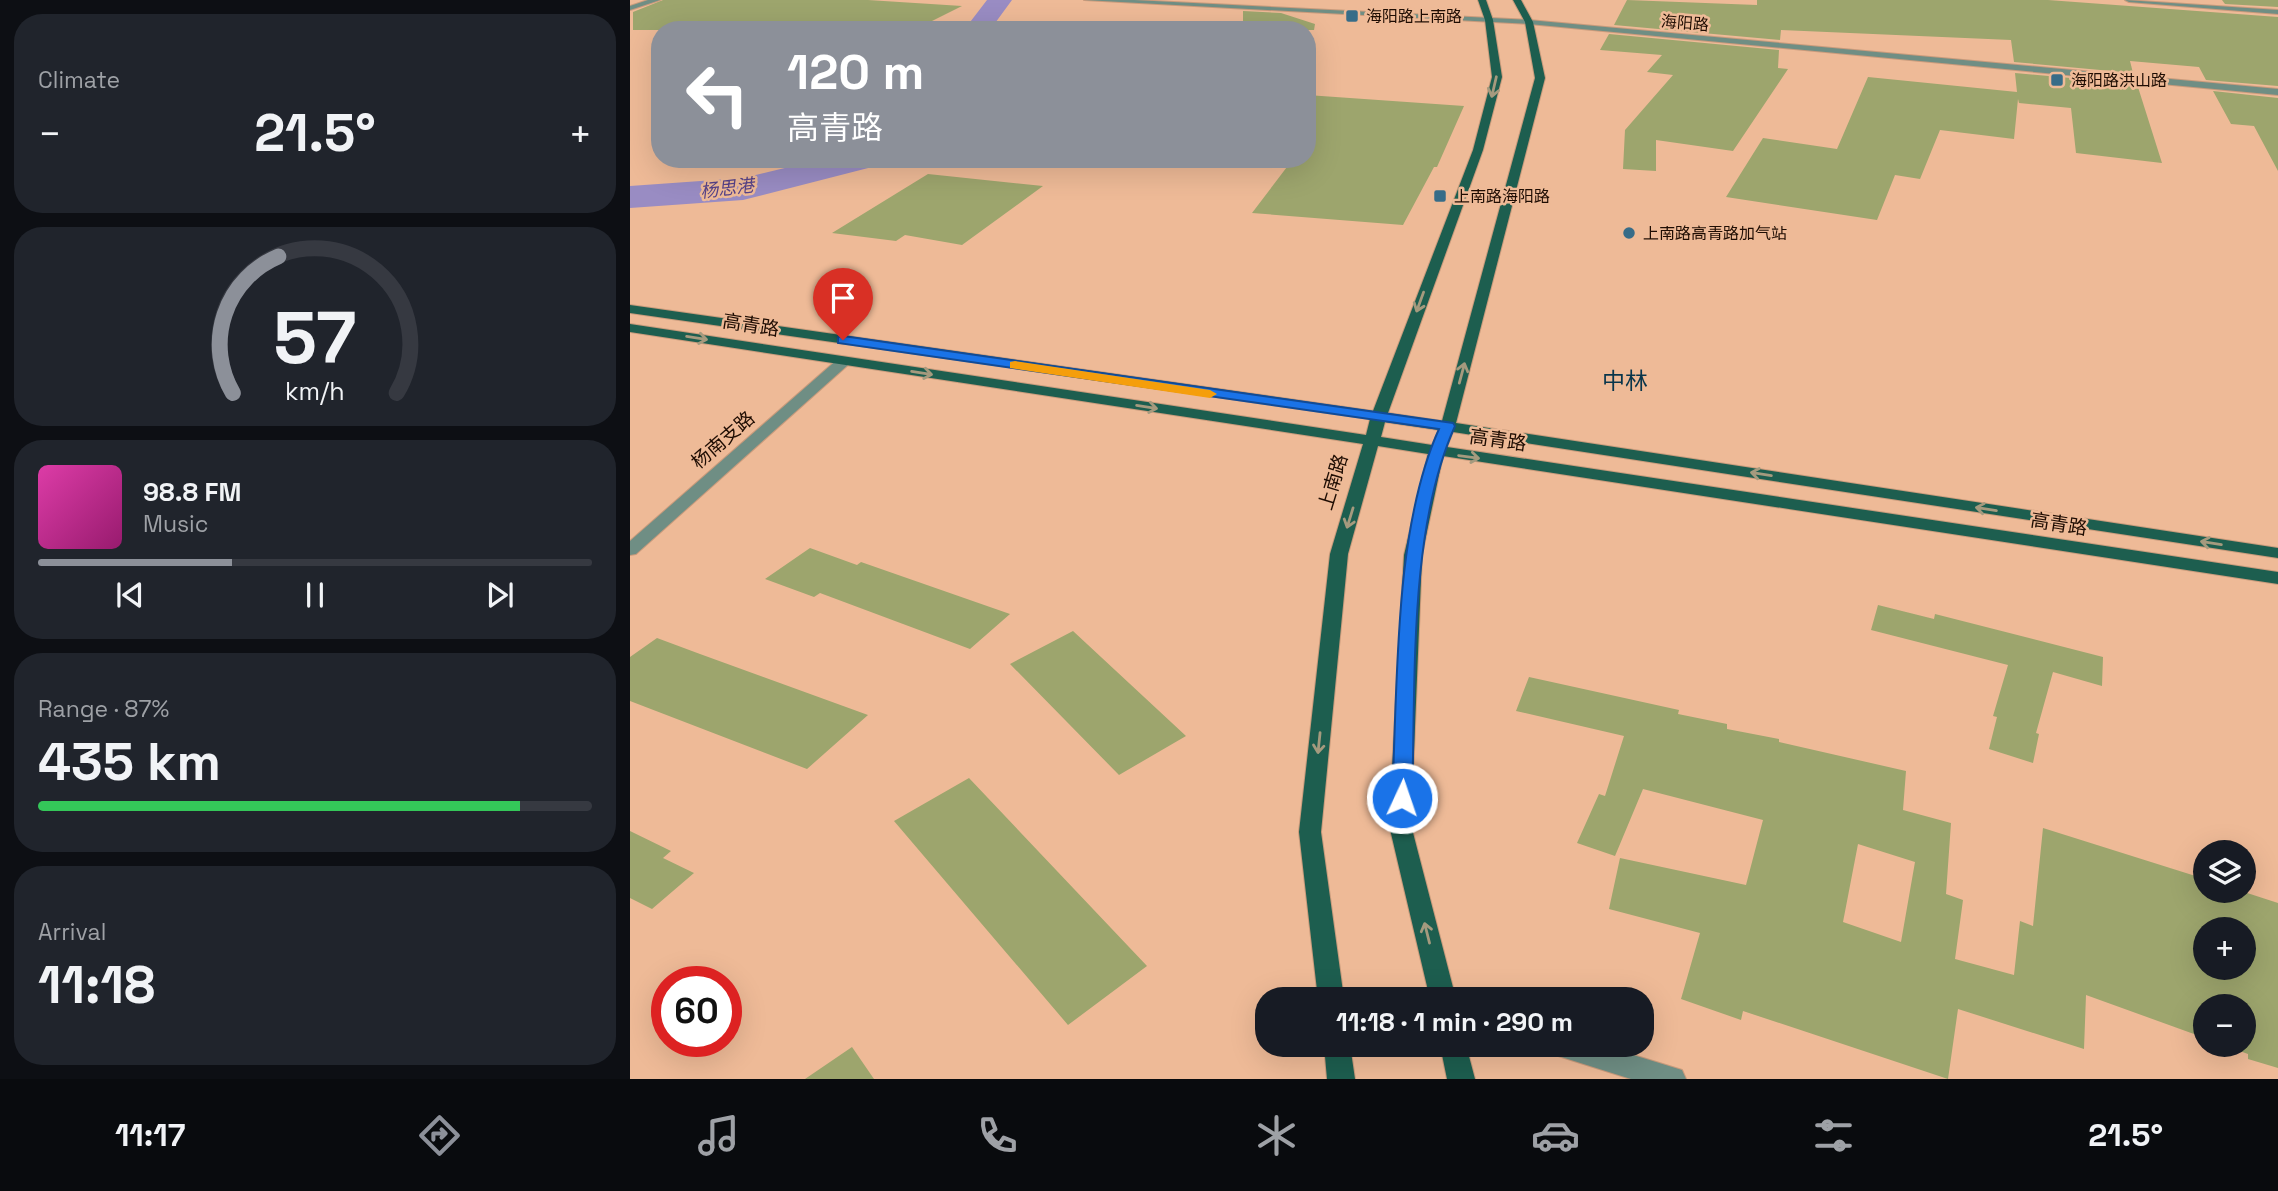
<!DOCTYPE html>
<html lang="en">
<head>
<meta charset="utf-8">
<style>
  :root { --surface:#171b24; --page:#20242c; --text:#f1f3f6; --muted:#9ea1a6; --line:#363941; --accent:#8c9099 }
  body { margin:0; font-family:"Space Grotesk","Noto Sans SC",sans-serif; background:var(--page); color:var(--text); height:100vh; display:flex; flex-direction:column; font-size:26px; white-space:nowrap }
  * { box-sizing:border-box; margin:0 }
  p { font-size:23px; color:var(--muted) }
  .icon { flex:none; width:38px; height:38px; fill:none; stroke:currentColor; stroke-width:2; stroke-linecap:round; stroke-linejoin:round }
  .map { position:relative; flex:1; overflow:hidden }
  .panel { display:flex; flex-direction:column; gap:14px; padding:14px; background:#0d0f14; width:630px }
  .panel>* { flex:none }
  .guide { position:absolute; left:21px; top:21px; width:665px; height:147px; border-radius:28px; box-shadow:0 7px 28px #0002; background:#8c9099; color:#fff; overflow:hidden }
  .fabs { position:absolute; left:1563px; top:840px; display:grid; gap:14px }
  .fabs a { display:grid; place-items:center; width:63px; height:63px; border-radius:50%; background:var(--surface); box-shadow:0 7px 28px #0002; font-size:35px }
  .speed { position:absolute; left:21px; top:966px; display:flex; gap:14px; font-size:35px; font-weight:700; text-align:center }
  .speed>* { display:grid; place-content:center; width:91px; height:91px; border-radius:50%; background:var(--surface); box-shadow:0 7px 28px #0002; line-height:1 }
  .speed .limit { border:10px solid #d22; background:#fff; color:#111 }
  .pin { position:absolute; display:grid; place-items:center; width:60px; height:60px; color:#fff; margin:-72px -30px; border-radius:50% 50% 50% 0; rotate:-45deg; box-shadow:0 0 7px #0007 }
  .pin .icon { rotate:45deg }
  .me { position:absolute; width:77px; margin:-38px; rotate:3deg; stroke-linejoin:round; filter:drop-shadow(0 0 5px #0008) }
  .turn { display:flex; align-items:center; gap:24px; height:147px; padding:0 21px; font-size:32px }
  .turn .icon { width:91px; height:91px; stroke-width:2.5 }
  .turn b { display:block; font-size:49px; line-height:60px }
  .big { font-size:52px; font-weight:700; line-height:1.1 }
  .panel .card { flex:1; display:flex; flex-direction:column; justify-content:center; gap:10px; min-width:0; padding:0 24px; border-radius:28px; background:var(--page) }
  .panel .dial { align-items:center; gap:0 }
  .dial svg { height:182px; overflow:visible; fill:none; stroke:var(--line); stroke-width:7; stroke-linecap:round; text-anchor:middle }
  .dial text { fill:var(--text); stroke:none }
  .song { display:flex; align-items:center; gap:21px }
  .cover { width:84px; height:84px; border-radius:10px; background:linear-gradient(135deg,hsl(320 70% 55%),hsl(320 70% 35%)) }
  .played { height:7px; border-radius:4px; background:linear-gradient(90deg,var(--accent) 35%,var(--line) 35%) }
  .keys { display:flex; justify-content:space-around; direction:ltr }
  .heat { display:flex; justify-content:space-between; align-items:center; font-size:38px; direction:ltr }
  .charge { height:10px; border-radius:5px; background:linear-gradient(90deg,#34c759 87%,var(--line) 0) }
  .trip { position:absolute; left:625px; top:987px; width:399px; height:70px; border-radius:28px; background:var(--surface); box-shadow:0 7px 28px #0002; font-weight:700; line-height:70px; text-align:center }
  .tabs { display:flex; height:112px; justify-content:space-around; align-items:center; background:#090b0e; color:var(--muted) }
  .tabs .icon { width:49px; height:49px }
  .tabs .on { color:var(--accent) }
  .tabs b { font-size:32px; color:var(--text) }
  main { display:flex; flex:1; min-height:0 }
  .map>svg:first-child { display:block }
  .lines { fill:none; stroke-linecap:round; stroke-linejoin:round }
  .river { fill:#998cc3; fill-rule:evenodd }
  .building { fill:#9da56d; fill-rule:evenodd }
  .minor-casing { stroke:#c99b7c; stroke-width:2 }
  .major-casing { stroke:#c99b7c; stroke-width:2 }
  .minor { fill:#6f8e84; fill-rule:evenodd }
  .major { fill:#1d5e4f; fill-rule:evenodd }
  .oneway { stroke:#a59a7e }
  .route { fill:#1a73e8; stroke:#114b97; stroke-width:2 }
  .slow { fill:#f59e0b }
  .poi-dot { fill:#376c88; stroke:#eeba97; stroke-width:2.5 }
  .labels { text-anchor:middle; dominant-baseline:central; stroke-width:5; stroke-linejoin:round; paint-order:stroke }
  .far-poi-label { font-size:16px; fill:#1f0d03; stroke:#eeba97; text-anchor:start }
  .far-street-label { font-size:16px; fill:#1f0d03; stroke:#eeba97 }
  .far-water-label { font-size:18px; font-style:italic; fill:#564288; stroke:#eeba97 }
  .street-label { font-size:19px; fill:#1f0d03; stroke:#eeba97 }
  .quarter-label { font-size:23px; fill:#08354b; stroke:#eeba97 }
</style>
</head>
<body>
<main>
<section class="panel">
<div class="card"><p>Climate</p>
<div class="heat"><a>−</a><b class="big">21.5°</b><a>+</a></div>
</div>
<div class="card dial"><svg viewBox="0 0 100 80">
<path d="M14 69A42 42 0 1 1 86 69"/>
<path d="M14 69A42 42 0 0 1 34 9" stroke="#8c9099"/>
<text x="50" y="56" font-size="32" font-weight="700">57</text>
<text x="50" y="72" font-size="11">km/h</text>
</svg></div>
<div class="card">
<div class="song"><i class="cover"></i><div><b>98.8 FM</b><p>Music</p></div></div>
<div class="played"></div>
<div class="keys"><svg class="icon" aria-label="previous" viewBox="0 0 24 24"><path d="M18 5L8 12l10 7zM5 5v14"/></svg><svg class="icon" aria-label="pause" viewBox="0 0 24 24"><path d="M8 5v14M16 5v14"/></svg><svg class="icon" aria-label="next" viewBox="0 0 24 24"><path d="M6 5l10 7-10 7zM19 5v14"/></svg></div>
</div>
<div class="card"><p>Range · 87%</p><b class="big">435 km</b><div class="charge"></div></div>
<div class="card"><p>Arrival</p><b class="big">11:18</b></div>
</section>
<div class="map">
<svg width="1648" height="1079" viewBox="0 0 1648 1079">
  <rect width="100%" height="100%" fill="#eeba97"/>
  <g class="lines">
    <!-- river -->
    <path class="river" d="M357,0H382L360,30H334Z
      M192,159H251L246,166L113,200L0,208V186L113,178Z"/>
  </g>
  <!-- building -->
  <path class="building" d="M33,0H238L332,6L284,30H207L144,23L143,30H3V12Z
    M997,0L1127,5V0H1418L1648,17V86L1576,80L1569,67L1500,61L1503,73L1384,62L1381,40L1151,30L1150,40L984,25Z
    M1592,0H1648V7L1595,4Z
    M613,11L651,13L685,24L684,30H613Z
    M979,34L1149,50L1148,68L1158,69L1103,151L1026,140V171L993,169L995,130L1043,75L1017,72L1032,55L970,50Z
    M1385,73L1507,84L1532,163L1446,153L1441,108L1389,103L1388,99L1384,139L1310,130L1290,179L1265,175L1247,220L1096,197L1133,138L1207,149L1238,77L1387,92Z
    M1583,91L1648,98V171L1624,126L1601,124Z
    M677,95L834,106L807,167H804L773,225L622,213L663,159H677Z
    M298,174L413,186L332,245L275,235L266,241L202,233Z
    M180,548L227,565L231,562L380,614L340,649L190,593L184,597L135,579Z
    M1248,605L1304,619L1305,614L1473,657L1472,686L1423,672L1406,733L1409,734L1403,763L1359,749L1367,717L1363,716L1378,665L1241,630Z
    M443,631L556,736L489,775L380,664Z
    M27,638L70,654L238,715L177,769L0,701V657Z
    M899,677L1049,710L1048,714L1097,724V729L1149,739V742L1276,771L1273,810L1321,823L1316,894L1333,900L1325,959L1384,975L1390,921L1403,926L1413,828L1575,879V891H1611L1648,903V1068L1618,1059V1054L1593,1045H1614V1006H1575V1038L1456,995L1454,1049L1328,1009L1318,1079L1113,1011L1111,1020L1051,999L1070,933L979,909L990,858L1116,885L1133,820L1013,789L985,856L947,843L969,794L975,796L994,736L886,711ZM1228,844L1285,862L1271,942L1213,922ZM1575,929H1614V968H1575Z
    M339,778L517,966L438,1025L264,821Z
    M0,831L41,851L33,858L64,873L22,909L0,898Z
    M222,1047L244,1079H175Z"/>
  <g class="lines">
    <defs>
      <path id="minor" d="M18,0H30L0,10V6Z
        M454,0H504L899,20L1648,89V95L899,24Z
        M1495,0L1648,10V14L1499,2Z
        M214,357L219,358V364L6,554L0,555V541L209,358Z
        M918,1045H971L1052,1070L1056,1079H1001L922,1054Z"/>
      <path id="major" d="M848,0H856L863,20L872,77L853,150L758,413L812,421L905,78L895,22L883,0H891L903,22L915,78L826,423L1648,548V558L823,432L817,447L1648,572V584L813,456L792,555L781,825L826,999H800L759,825L774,555L798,454L748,446L718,554L691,832L714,999H688L669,832L700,554L733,444L0,332V324L736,435L740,419L0,313V305L743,411L843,150L862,77L855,20ZM755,422L809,430L802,445L751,437Z
        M694,1045H720L725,1079H697Z
        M810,1045H836L845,1079H817Z"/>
    </defs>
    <!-- minor casing -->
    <use href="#minor" class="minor-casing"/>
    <!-- major casing -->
    <use href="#major" class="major-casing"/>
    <!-- minor -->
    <use href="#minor" class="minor"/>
    <!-- major -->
    <use href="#major" class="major"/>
  </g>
  <!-- one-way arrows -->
  <defs><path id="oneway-shaft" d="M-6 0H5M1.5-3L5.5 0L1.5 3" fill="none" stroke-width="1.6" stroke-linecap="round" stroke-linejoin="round" transform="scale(1.75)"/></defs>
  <g class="oneway">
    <use href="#oneway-shaft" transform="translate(864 87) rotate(103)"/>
    <use href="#oneway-shaft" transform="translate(790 302) rotate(110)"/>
    <use href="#oneway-shaft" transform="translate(67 338) rotate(9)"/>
    <use href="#oneway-shaft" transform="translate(292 373) rotate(9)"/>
    <use href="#oneway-shaft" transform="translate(832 373) rotate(-75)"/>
    <use href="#oneway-shaft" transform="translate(517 407) rotate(9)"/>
    <use href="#oneway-shaft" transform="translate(839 457) rotate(8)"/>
    <use href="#oneway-shaft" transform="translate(1131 474) rotate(-171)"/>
    <use href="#oneway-shaft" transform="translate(1356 509) rotate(-171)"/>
    <use href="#oneway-shaft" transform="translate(720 518) rotate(107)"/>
    <use href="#oneway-shaft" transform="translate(1581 543) rotate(-171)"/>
    <use href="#oneway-shaft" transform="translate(689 743) rotate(96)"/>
    <use href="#oneway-shaft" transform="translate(797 933) rotate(-104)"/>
  </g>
  <!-- route -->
  <path class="route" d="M213,336L823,423L825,426C778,531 786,683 782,798L779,803H765L762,798C768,686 763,531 809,429L208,343V337Z"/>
  <!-- slow -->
  <path class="slow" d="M385,361L580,390L587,394L580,398L380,368V362Z"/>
  <!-- markers -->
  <g class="poi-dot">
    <rect x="715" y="9" width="14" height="14" rx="3.5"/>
    <rect x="1420" y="73" width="14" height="14" rx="3.5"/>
    <rect x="803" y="189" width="14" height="14" rx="3.5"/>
    <circle cx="999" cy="233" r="7"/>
  </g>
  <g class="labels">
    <!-- far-poi labels -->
    <g class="far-poi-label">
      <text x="736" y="16">海阳路上南路</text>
      <text x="1441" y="80">海阳路洪山路</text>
      <text x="824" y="196">上南路海阳路</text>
      <text x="1013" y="233">上南路高青路加气站</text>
    </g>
    <!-- far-street labels -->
    <g class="far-street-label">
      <text transform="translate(1055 23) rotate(5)">海阳路</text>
    </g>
    <!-- far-water labels -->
    <g class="far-water-label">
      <text transform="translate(97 188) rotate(-7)">杨思港</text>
    </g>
    <!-- street labels -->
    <g class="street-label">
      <text transform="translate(121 325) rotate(9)">高青路</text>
      <text transform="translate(93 440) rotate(-41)">杨南支路</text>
      <text transform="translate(868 440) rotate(8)">高青路</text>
      <text transform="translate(703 482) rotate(-73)">上南路</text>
      <text transform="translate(1429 524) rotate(9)">高青路</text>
    </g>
    <!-- quarter labels -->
    <g class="quarter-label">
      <text x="995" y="381">中林</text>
    </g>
  </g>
</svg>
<div class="fabs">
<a><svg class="icon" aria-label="layers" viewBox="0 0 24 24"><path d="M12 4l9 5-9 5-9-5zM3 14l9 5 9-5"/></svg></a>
<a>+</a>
<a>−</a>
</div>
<div class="speed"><div class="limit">60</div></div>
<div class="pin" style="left:213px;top:340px;background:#d93025"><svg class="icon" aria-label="arrive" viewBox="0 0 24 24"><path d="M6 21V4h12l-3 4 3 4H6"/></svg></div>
<svg class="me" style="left:772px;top:798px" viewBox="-20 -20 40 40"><circle r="17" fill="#1a73e8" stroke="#fff" stroke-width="3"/><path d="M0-11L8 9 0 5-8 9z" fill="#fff"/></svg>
<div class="trip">11:18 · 1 min · 290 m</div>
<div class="guide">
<div class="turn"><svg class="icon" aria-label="left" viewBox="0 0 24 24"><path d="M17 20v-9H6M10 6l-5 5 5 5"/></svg><div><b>120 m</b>高青路</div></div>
</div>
</div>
</main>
<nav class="tabs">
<b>11:17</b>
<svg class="icon on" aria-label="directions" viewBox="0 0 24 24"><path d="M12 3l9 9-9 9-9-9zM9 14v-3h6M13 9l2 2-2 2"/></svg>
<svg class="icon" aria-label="music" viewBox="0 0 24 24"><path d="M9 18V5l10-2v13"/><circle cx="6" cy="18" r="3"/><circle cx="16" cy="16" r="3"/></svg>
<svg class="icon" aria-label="phone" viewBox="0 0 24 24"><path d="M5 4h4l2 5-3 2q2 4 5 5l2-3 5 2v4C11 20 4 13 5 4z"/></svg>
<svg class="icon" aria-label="climate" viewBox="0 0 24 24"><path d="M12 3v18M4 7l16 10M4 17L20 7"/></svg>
<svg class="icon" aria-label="car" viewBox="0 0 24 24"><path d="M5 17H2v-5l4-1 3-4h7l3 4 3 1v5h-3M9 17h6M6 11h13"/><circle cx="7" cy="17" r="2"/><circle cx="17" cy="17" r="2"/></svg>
<svg class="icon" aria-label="filters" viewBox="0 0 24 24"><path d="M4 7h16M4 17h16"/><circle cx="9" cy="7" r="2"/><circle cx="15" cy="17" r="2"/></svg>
<b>21.5°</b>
</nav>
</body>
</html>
